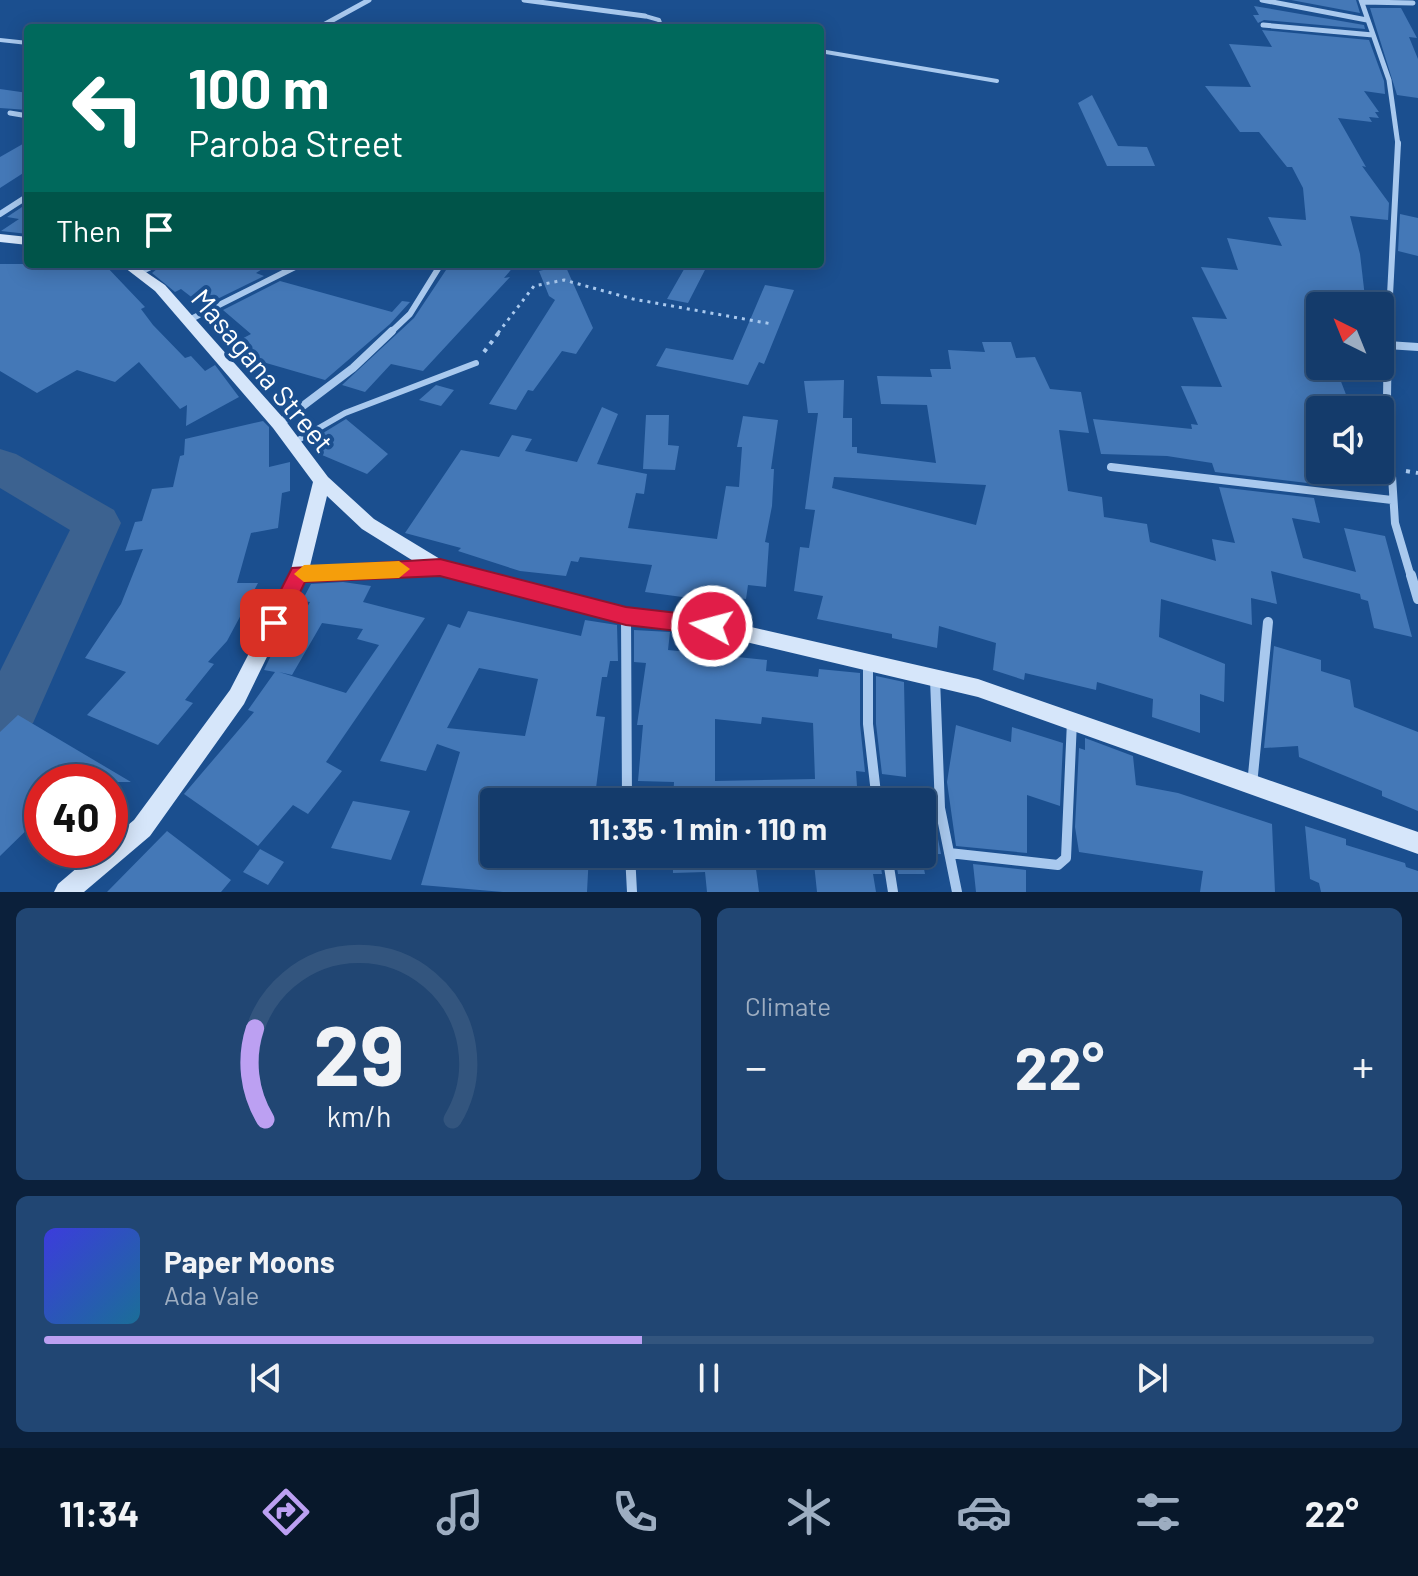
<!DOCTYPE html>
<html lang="en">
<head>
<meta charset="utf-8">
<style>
  :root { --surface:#143b6b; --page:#214673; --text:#f1f3f6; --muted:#9dadc1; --line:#33557e; --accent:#bca0f2 }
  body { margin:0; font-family:Barlow,sans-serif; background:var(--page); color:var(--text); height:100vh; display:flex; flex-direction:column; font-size:30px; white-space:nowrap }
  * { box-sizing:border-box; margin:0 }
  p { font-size:26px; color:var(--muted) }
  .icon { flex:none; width:44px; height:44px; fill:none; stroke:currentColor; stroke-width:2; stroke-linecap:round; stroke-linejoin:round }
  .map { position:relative; height:892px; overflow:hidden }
  .side { display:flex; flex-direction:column; gap:16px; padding:16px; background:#0b203b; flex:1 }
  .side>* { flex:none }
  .banner { position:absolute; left:24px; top:24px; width:800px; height:244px; border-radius:8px; box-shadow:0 4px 20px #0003,0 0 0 2px var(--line); background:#00695c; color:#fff; overflow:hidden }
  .needle { width:52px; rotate:317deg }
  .controls { position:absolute; left:1306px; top:292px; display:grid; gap:16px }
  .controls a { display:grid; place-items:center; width:88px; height:88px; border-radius:8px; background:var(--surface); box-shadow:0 4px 20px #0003,0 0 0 2px var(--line); font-size:40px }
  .speed { position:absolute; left:24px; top:764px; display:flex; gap:16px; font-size:40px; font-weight:700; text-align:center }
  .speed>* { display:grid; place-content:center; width:104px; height:104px; border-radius:50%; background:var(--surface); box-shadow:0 4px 20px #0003,0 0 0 2px var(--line); line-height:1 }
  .speed .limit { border:12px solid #d22; background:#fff; color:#111 }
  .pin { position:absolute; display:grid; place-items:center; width:68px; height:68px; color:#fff; margin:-34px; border-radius:16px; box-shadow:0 4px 12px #0006 }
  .me { position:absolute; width:88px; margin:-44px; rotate:277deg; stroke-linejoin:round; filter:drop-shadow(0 0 6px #0008) }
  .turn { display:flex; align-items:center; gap:28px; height:168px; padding:0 32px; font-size:36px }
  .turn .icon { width:104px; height:104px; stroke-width:2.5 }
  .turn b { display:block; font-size:56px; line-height:68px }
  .then { display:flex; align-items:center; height:76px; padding:0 32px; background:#0003; gap:16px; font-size:30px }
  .big { font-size:60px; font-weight:700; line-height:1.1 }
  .side .widget { flex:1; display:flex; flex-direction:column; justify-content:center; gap:12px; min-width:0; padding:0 28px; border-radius:12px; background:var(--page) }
  .side .dial { align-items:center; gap:0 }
  .dial svg { height:208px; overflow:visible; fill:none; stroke:var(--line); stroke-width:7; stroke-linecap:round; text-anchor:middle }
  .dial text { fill:var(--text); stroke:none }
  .song { display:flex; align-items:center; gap:24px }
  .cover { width:96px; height:96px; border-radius:12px; background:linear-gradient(135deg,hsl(240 70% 55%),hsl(200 70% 35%)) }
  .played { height:8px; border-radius:4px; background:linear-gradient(90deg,var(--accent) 45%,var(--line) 45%) }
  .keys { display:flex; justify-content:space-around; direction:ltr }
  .heat { display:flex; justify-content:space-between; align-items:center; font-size:44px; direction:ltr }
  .side .tiles { flex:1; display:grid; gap:16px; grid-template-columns:1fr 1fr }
  .widget:last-child { grid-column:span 2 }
  .trip { position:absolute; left:480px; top:788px; width:456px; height:80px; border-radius:8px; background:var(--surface); box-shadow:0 4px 20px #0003,0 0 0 2px var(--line); font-weight:700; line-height:80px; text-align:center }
  .tab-bar { display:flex; height:128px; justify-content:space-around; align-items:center; background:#08182b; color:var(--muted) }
  .tab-bar .icon { width:56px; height:56px }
  .tab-bar .active { color:var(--accent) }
  .tab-bar b { font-size:36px; color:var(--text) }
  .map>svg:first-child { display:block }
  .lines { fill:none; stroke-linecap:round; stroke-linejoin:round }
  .river { fill:#3c6290; fill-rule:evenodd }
  .building { fill:#4478b7; fill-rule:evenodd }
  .path-far1 { stroke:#a9c9ee; stroke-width:3; stroke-dasharray:3 5; stroke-linecap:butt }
  .path { stroke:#a9c9ee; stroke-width:4; stroke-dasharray:4 6; stroke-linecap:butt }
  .lane-far1 { stroke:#a9c9ee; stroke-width:4 }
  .lane { stroke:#a9c9ee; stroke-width:6 }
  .street-far3 { stroke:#a9c9ee; stroke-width:5 }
  .street-far2 { stroke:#a9c9ee; stroke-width:6 }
  .street-far1 { stroke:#a9c9ee; stroke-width:8 }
  .street { stroke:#a9c9ee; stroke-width:10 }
  .secondary { fill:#d6e6fa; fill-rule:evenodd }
  .route { fill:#e11d48; stroke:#92132f; stroke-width:2 }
  .slow { fill:#f59e0b }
  .labels { text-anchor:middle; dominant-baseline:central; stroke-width:8; stroke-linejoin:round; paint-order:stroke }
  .street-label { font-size:28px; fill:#fff; stroke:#1b4f8f }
</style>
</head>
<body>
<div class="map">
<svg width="1418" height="892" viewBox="0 0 1418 892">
  <rect width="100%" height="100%" fill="#1b4f8f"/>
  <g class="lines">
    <!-- river -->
    <path class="river" d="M0,449L16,454L114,510L121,523L33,723L0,737V671L70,530L0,488Z"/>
  </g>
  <!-- building -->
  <path class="building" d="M1291,0H1356L1360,13Z
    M1254,6L1364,25L1365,29L1264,20L1258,23L1253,15H1259Z
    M1370,8H1401L1417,38L1409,37L1418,59V98L1397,95Z
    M1262,30L1369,40L1384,81L1385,94L1364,91L1379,112H1375L1379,118L1369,117L1372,122L1338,118L1366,167L1362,166L1389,203L1388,220L1350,216L1360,254L1366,306H1320V376L1340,379L1352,410H1320V470H1327L1332,486L1215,472L1212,463L1167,456L1101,454L1093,419L1192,429L1191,424L1198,425L1181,386L1222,387L1192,317L1227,319L1201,267L1238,270L1227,238L1282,246L1268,217L1306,220L1303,188L1292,167H1287L1259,132H1240L1205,86L1251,87L1229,44L1272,47Z
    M0,89L28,93V110L0,108Z
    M1092,95L1118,146L1147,147L1155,166H1107L1078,103Z
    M28,141V170L0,188V157Z
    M28,203V234L1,231L19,219L7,217Z
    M1400,214L1418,218V256L1398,251Z
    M0,264H104L145,307L141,309L153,325L185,358L191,356L205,371L215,365L239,397L186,426L187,405L180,409L139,362L115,382L77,370L37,393L0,371Z
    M163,264H270L256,273L264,276L203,306L181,289L175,292L152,273Z
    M450,264L485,269L490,264H516L504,278L510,277L423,371L391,364L365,392L342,385L414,318Z
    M687,264H708L688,303L667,299Z
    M565,265L593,328L576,354L562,351L533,391L528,390L516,410L489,404L555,300L549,296L539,271Z
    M280,281L392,312L402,301L410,302L390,324L325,380L235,354L243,350L234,343L251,334L223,310Z
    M765,285L794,290L764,364L759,362L748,385L656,366L666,348L733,360Z
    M982,342H1011L1016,358L1035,357L1050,389L1081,392L1089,433L1059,430L1068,491L1102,497L1104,517L1147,524L1150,542L1216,561L1212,539L1235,543L1219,487L1314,498L1320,523L1292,518L1303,558L1356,572L1344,528L1385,536L1412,637L1374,628L1368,601L1361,599L1360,594L1271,571L1277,604L1251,598L1252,625L1161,599L1159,637L1225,664L1224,702L1200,694V733L1152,717L1153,699L1097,682L1096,690L1025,673L1024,680L993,670L996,643L939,626L937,648L892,638V634L817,619L823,596L794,591L800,547L809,548L815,510L805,509L818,413H808L804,381L844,380L843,418H852V447H857V453L936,463L927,405L881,404L877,376L932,377L930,369H951L948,350L985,352ZM834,477L986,485L976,525L832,488Z
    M436,385L454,390L441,406L419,400Z
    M602,407L618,414L597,464L647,474L644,494L636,493L628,528L717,539L726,486L739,487L742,447H737L743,416L778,420L771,469H774L772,506L765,542L769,543L766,587L748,585L746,599L713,595L712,601L645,592L652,565L580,557L578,562L571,561L566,576L520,571L458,551L461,548L405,533L461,450L499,457L512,435L532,439L525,451L577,462Z
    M646,415H669L668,445L679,446L675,470L643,469Z
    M346,419L388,454L367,474L322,455L310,441Z
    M263,421L269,427V467L290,462V491L282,493L278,528L251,533L237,583H258L227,641L208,662L214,664L185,700L193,703L158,745L87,715L126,672L85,658L121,604L143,549L125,551L135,522L142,521L152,489L173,487L180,456L184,455L185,439Z
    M343,582L371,586L363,602L425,618L326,762L342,771L308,814L293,805L258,846L184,794L254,712L248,710L275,672L264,670L280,637L289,639L310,602L302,601L311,584ZM322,623L363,629L357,639L379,645L346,693L279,672L292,675Z
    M468,611L581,636L585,620L617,625L618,661H610L607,677H602L596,716L605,717L595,796H494V854H589L587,892H503L421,885L460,752L437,744L426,771L380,761L448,624L460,628ZM479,668L538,679L525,736L447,728Z
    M634,630L670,632L668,650L767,660L766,671L818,677L819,669L860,673V724L865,772L856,771L858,802H673L674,782L638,781L643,725H637L646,663L634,662ZM762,717L813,723L815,779L715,781V719L761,724Z
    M1274,646L1321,660V671L1350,680L1354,707L1418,732V811L1382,796V791L1299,757L1298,746L1264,748Z
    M876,676L904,682L906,777L882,774L876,724Z
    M18,715L131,782H42V815L0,856V732Z
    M956,725L1011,742L1012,727L1063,743L1060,806L1027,795V853L956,846L947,782Z
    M1085,738L1133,756L1136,785L1178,793L1272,824L1275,892H1200L1203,871L1079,852L1075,827L1079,748L1085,750Z
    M353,801L410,811L391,860L331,848Z
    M922,824H935L941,854H922Z
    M1305,826L1346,839V845L1405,863L1406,867L1418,871V892H1321L1319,883L1310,879Z
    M167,831L231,880L221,892H107Z
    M260,849L284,862L268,885L243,872Z
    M673,854H754L759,892H707L705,872L673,873Z
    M813,854H879L882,874H873L876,892H817Z
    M895,854H921L925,874H898Z
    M973,864L1026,870V892H976Z"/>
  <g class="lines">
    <!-- path-far1 -->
    <path class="path-far1" d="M498,333L534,286L564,280L633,299L772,324"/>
    <!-- path -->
    <path class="path" d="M484,352L500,331
      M1406,471L1418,473"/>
    <!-- lane-far1 -->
    <path class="lane-far1" d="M645,16L659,20L661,26L674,28
      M0,40L28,43
      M820,51L997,81"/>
    <!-- lane -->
    <path class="lane" d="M293,443L345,413L476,363"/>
    <!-- street-far3 -->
    <path class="street-far3" d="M524,0L645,16
      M1262,0L1367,20
      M1361,0L1389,80L1398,145
      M1363,2L1413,3
      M1263,25L1373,35
      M318,28L369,0
      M10,113L28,116"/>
    <!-- street-far2 -->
    <path class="street-far2" d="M0,214L28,196
      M140,272L157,264
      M189,320L301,264
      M390,333L410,314L441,264
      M1388,333L1398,143"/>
    <!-- street-far1 -->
    <path class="street-far1" d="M1388,331L1387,398L1395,523L1411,577
      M1387,345L1418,347
      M279,424L353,368L392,331
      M1111,467L1392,500"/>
    <!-- street -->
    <path class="street" d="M1411,575L1418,599
      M626,617L627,802
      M868,664V724L877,802
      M935,679L940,808L957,892
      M1252,785L1268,622
      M949,853L1058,865L1066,858L1072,721
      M630,854L632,892
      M887,854L893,892"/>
    <!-- secondary -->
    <path class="secondary" d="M0,234L28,237V245L0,242Z
      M120,264H134L165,285L285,420L328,477L374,519L445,562L626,608L712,618L978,679L1418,832V854L978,697L712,634L626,624L440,575L304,581L244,704L150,836L84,892H54L58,884L98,850H110V840L134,820L230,690L290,574L313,482L273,428L155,291ZM327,496L362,529L415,562L310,566Z"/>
  </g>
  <!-- route -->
  <path class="route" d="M440,559L626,607L712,617L720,619L723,626L720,633L712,635L626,625L440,576L305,582L282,629H267L264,623L292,568Z"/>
  <!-- slow -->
  <path class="slow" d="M399,561L410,569L399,578L304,582L294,574L304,565Z"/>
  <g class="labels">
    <!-- street labels -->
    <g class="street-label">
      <text transform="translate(263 370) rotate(50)">Masagana Street</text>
    </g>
  </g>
</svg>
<div class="controls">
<a><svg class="needle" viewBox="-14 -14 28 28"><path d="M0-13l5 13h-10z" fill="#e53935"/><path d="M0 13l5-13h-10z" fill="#9dadc1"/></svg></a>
<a><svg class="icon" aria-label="sound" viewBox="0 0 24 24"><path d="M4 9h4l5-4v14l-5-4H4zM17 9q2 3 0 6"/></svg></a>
</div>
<div class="speed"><div class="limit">40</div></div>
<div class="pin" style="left:274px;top:623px;background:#d93025"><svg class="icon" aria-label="arrive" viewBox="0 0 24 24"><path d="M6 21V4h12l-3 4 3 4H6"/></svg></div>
<svg class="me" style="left:712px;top:626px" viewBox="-20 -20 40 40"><circle r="17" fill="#e11d48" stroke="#fff" stroke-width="3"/><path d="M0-11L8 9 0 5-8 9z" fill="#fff"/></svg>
<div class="trip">11:35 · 1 min · 110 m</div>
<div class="banner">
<div class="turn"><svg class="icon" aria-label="left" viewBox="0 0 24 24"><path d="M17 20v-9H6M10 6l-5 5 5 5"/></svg><div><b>100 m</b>Paroba Street</div></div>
<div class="then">Then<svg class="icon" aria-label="arrive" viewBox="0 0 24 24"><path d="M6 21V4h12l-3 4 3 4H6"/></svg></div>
</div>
</div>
<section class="side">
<div class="tiles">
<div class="widget dial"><svg viewBox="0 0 100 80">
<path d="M14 69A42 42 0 1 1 86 69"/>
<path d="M14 69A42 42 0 0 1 10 34" stroke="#bca0f2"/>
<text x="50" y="56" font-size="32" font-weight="700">29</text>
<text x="50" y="72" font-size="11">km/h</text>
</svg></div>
<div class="widget"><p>Climate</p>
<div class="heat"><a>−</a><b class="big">22°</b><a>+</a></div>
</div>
<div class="widget">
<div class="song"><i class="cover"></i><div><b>Paper Moons</b><p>Ada Vale</p></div></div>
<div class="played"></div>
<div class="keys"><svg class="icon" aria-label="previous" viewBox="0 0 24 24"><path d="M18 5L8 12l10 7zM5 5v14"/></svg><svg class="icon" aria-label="pause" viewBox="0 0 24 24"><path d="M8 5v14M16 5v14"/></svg><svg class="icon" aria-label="next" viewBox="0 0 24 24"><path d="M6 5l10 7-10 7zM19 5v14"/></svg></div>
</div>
</div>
</section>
<nav class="tab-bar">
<b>11:34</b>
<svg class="icon active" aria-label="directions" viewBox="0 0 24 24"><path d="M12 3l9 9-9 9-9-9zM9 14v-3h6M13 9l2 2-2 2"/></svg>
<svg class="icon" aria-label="music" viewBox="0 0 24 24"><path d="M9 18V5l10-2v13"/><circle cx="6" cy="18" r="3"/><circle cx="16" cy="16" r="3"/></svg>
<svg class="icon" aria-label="phone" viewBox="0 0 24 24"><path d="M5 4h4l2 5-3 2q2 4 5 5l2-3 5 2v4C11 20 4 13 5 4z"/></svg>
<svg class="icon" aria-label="climate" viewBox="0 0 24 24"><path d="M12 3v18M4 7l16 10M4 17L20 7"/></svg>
<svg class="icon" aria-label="car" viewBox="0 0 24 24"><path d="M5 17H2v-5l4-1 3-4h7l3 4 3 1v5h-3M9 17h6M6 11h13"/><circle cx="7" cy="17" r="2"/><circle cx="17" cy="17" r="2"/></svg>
<svg class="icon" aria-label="filters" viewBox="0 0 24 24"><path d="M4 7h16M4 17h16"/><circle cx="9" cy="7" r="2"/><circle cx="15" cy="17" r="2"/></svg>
<b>22°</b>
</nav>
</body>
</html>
